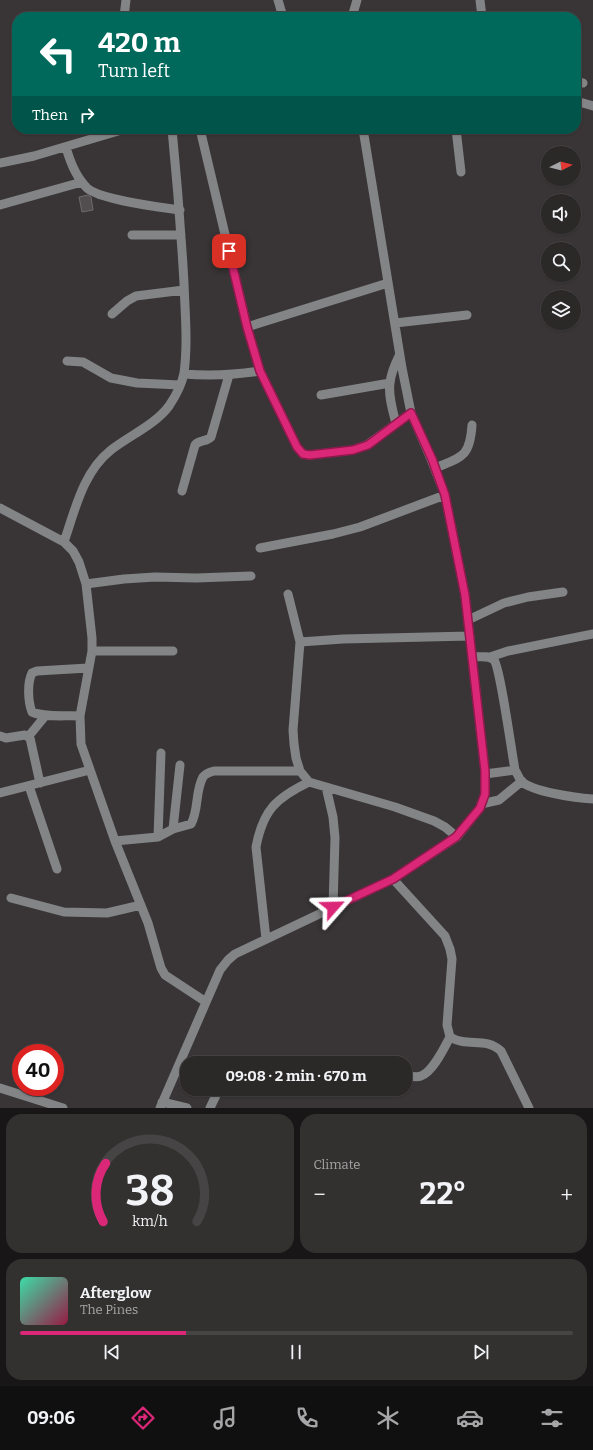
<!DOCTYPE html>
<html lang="en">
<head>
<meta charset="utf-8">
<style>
  :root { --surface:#2b2828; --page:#333030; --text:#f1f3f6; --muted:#a6a6a8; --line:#474445; --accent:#db2777 }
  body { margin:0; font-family:Bitter,serif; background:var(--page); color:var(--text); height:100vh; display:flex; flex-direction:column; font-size:15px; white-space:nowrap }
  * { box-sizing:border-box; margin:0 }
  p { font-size:13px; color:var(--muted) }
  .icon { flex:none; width:22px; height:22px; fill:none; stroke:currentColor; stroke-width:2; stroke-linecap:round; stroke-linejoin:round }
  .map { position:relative; height:1108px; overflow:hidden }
  .side { display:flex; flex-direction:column; gap:6px; padding:6px; background:#181616; flex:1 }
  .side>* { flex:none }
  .banner { position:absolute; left:12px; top:12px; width:569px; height:122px; border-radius:16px; box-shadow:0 1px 3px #0004,0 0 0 1px var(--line); background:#00695c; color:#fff; overflow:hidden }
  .needle { width:26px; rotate:84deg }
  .controls { position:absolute; left:541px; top:146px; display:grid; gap:8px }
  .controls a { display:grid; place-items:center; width:40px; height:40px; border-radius:50%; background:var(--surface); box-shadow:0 1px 3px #0004,0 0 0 1px var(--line); font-size:20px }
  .speed { position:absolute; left:12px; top:1044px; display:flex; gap:8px; font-size:20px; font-weight:700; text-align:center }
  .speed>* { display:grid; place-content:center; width:52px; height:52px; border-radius:50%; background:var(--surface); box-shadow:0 1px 3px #0004,0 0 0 1px var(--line); line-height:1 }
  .speed .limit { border:6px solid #d22; background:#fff; color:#111 }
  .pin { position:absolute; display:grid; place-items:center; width:34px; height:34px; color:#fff; margin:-17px; border-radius:8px; box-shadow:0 2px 6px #0006 }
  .me { position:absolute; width:44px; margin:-22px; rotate:65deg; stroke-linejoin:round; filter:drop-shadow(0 0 3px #0008) }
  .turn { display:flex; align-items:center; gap:14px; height:84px; padding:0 20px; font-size:18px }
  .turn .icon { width:52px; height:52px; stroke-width:2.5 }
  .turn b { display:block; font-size:28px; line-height:34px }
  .then { display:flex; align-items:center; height:38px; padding:0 20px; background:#0003; gap:8px; font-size:15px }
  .big { font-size:30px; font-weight:700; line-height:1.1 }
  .side .card { flex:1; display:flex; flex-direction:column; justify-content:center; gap:6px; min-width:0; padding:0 14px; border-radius:16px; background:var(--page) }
  .side .dial { align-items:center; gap:0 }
  .dial svg { height:104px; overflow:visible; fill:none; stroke:var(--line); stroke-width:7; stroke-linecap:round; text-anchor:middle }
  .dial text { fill:var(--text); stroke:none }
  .song { display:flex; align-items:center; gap:12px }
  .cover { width:48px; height:48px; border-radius:6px; background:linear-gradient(135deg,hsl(160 70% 55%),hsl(340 70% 35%)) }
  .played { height:4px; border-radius:2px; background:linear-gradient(90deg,var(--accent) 30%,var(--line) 30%) }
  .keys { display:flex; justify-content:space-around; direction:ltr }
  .heat { display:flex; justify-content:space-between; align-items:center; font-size:22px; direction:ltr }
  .side .tiles { flex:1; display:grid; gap:6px; grid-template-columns:1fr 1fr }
  .card:last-child { grid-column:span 2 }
  .trip { position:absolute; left:180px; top:1056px; width:232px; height:40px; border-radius:16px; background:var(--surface); box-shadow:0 1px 3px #0004,0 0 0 1px var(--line); font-weight:700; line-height:40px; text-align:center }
  .dock { display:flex; height:64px; justify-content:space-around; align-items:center; background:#111010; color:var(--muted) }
  .dock .icon { width:28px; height:28px }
  .dock .on { color:var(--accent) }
  .dock b { font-size:18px; color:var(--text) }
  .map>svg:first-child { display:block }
  .building { fill:#524e4f; stroke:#6e696b }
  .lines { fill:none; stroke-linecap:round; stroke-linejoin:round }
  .minor { stroke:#828485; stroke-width:9 }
  .route-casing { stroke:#8e194d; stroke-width:10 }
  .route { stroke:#db2777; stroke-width:7 }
</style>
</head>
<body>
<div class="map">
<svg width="593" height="1108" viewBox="0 0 593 1108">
  <rect width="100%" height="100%" fill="#393536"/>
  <!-- building -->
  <path class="building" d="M88,195L91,197L93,210L82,212L79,197Z"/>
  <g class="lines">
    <!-- minor -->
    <path class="minor" d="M278,0L283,17
      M480,0L482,17
      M124,17L126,0
      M352,17L357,0
      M576,81L583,83
      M576,101L593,106
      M200,129L247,327L260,371L297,447L303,454L310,455L353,450L367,445L411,413
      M456,129L461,172
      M66,147C70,162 76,177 87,188C100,200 160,207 180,210
      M0,163L34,156L125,129
      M0,205L82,182
      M132,235H181
      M112,314L127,301L136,296L184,290
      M395,323L467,315
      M247,327L388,283
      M67,361L83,362L111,378L137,383L180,385
      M184,374C209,376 234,375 260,371
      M321,395L390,383
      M396,424C393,411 388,396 390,383C391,373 395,364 399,356
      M435,468C462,457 470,457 472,425
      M182,491L195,445C199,440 206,442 211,437L229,375
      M0,508L64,542L73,551L79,562L86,584L92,638V651L80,716L81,744L115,841L148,923L161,968L165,975L206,1002
      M64,542C75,510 83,472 111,450C129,436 156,424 169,406C175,397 182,384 184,373C188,343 185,313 184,283C181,231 177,180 172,129
      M260,548L333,534L360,527L445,495
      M86,584L124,579L155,577L196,578L251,576
      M288,594L300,642L293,730L294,744L296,758L300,771L309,782L395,807L434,821L445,827L457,837
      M468,620L504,603L528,597L563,592
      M300,642L343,639L470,636
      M92,651H173
      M473,657C479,657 489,655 494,660C500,667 512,754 515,770C517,773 519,778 521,781C532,792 577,798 593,799
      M490,657L508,651L593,634
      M80,716C65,715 46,718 32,712C28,702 27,683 32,673L37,671L88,668
      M0,736L6,738L25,735L30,738L40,783
      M28,737L46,715
      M485,774L515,770
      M29,786L57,869
      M326,787L333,817L335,838L333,907
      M0,793L90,770
      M481,804L499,800L522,781
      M173,829L180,765
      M158,837L161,753
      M115,841L158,837L173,829L191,824C199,810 195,791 203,777C206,773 210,772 214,771H300
      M393,879L445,936L450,949L452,959L447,1025L450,1037C468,1048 485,1036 501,1051L529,1108
      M11,898L64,912L107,913L141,905
      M266,939L256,847C263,810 276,798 309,782
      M342,1062L348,1063
      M230,1063L231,1061
      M405,1075C410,1076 416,1078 421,1076C433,1072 444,1048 450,1037
      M0,1088L63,1108
      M162,1102L187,1108
      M160,1108L220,970L228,960L235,954L393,879L457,837L480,808L485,794V771L465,595L445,495L431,459L411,413L402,368L363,129
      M210,1108L219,1089"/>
  </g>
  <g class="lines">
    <defs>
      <path id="route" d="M229,251L247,327L260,371L297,447L303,454L310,455L353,450L368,445L411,413L432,459L445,495L465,595L485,771V794L480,808L456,837L393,879L333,907"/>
    </defs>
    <!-- route casing -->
    <use href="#route" class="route-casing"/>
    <!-- route -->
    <use href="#route" class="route"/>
  </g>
</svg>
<div class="controls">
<a><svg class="needle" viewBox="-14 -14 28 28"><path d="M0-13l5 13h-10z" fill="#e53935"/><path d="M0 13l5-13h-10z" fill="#a6a6a8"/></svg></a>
<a><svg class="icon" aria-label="sound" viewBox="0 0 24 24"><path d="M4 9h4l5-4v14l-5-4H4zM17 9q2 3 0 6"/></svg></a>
<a><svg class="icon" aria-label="search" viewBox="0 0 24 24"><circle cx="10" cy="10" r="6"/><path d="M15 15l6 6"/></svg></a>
<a><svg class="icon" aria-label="layers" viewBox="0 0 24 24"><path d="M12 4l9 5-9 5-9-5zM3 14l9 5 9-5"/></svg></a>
</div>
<div class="speed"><div class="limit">40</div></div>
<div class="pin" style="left:229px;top:251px;background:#d93025"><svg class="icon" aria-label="arrive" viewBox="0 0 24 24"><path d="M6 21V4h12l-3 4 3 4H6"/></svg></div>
<svg class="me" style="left:333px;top:907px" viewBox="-20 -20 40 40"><path d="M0-17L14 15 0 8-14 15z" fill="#db2777" stroke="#fff" stroke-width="4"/></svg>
<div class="trip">09:08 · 2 min · 670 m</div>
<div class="banner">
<div class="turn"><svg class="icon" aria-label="left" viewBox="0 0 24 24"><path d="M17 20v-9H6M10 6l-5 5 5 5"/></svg><div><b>420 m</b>Turn left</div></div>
<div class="then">Then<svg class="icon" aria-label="right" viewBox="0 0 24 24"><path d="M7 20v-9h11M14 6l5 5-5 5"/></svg></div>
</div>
</div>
<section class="side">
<div class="tiles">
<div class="card dial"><svg viewBox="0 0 100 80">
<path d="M14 69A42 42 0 1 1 86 69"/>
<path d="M14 69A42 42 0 0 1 16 24" stroke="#db2777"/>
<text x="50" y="56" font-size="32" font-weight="700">38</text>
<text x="50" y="72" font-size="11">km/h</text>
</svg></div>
<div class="card"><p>Climate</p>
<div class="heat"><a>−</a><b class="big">22°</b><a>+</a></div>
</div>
<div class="card">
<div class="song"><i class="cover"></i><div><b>Afterglow</b><p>The Pines</p></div></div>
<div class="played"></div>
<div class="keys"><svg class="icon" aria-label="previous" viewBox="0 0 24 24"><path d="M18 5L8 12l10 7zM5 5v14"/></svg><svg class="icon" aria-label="pause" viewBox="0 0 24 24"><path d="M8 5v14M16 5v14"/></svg><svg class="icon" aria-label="next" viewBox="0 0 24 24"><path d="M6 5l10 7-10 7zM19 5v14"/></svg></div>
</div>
</div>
</section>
<nav class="dock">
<b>09:06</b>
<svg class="icon on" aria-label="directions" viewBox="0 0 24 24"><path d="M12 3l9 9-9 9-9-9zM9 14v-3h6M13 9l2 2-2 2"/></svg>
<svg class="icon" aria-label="music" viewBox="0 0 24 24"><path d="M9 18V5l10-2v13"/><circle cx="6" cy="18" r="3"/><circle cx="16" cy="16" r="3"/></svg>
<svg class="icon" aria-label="phone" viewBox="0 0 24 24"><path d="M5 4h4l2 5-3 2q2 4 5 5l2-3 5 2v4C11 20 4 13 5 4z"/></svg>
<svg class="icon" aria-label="climate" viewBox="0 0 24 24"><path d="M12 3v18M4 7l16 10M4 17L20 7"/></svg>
<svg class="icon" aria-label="car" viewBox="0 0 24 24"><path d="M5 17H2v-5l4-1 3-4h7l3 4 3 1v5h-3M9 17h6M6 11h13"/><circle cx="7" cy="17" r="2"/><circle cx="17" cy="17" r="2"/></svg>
<svg class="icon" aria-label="filters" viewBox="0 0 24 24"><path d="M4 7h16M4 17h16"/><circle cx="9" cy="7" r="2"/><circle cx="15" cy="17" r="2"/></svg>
</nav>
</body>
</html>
